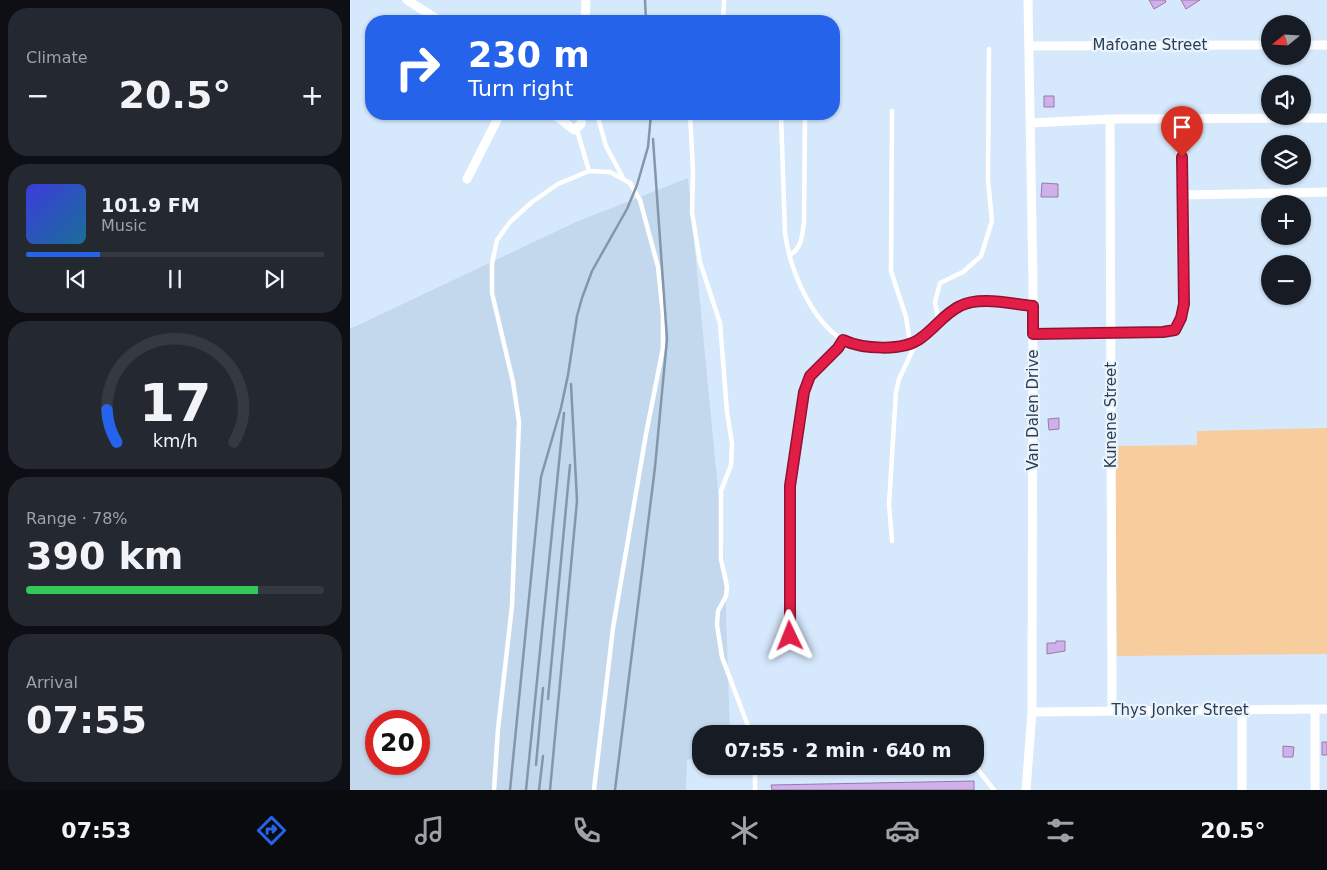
<!DOCTYPE html>
<html lang="en">
<head>
<meta charset="utf-8">
<style>
  :root { --surface:#171b24; --page:#242831; --text:#f1f3f6; --muted:#9ea1a6; --line:#363941; --accent:#2563eb }
  body { margin:0; font-family:"DejaVu Sans",sans-serif; background:var(--page); color:var(--text); height:100vh; display:flex; flex-direction:column; font-size:19px; white-space:nowrap }
  * { box-sizing:border-box; margin:0 }
  p { font-size:16px; color:var(--muted) }
  .icon { flex:none; width:28px; height:28px; fill:none; stroke:currentColor; stroke-width:2; stroke-linecap:round; stroke-linejoin:round }
  .map { position:relative; flex:1; overflow:hidden }
  .drawer { display:flex; flex-direction:column; gap:8px; padding:8px; background:#0d0f14; width:350px }
  .drawer>* { flex:none }
  .top-card { position:absolute; left:15px; top:15px; width:475px; height:105px; border-radius:20px; box-shadow:0 1px 4px #0004; background:#2563eb; color:#fff; overflow:hidden }
  .needle { width:32px; rotate:252deg }
  .controls { position:absolute; left:911px; top:15px; display:grid; gap:10px }
  .controls a { display:grid; place-items:center; width:50px; height:50px; border-radius:50%; background:var(--surface); box-shadow:0 1px 4px #0004; font-size:25px }
  .speed { position:absolute; left:15px; top:710px; display:flex; gap:10px; font-size:25px; font-weight:700; text-align:center }
  .speed>* { display:grid; place-content:center; width:65px; height:65px; border-radius:50%; background:var(--surface); box-shadow:0 1px 4px #0004; line-height:1 }
  .speed .limit { border:8px solid #d22; background:#fff; color:#111 }
  .pin { position:absolute; display:grid; place-items:center; width:42px; height:42px; color:#fff; margin:-51px -21px; border-radius:50% 50% 50% 0; rotate:-45deg; box-shadow:0 0 5px #0007 }
  .pin .icon { rotate:45deg }
  .me { position:absolute; width:55px; margin:-28px; rotate:358deg; stroke-linejoin:round; filter:drop-shadow(0 0 4px #0008) }
  .turn { display:flex; align-items:center; gap:18px; height:105px; padding:0 20px; font-size:22px }
  .turn .icon { width:65px; height:65px; stroke-width:2.5 }
  .turn b { display:block; font-size:35px; line-height:42px }
  .big { font-size:38px; font-weight:800; line-height:1.1 }
  .drawer .widget { flex:1; display:flex; flex-direction:column; justify-content:center; gap:8px; min-width:0; padding:0 18px; border-radius:20px; background:var(--page) }
  .drawer .dial { align-items:center; gap:0 }
  .dial svg { height:130px; overflow:visible; fill:none; stroke:var(--line); stroke-width:7; stroke-linecap:round; text-anchor:middle }
  .dial text { fill:var(--text); stroke:none }
  .song { display:flex; align-items:center; gap:15px }
  .cover { width:60px; height:60px; border-radius:8px; background:linear-gradient(135deg,hsl(240 70% 55%),hsl(200 70% 35%)) }
  .played { height:5px; border-radius:2px; background:linear-gradient(90deg,var(--accent) 25%,var(--line) 25%) }
  .keys { display:flex; justify-content:space-around; direction:ltr }
  .heat { display:flex; justify-content:space-between; align-items:center; font-size:28px; direction:ltr }
  .charge { height:8px; border-radius:4px; background:linear-gradient(90deg,#34c759 78%,var(--line) 0) }
  .trip { position:absolute; left:342px; top:725px; width:292px; height:50px; border-radius:20px; background:var(--surface); box-shadow:0 1px 4px #0004; font-weight:800; line-height:50px; text-align:center }
  .menu { display:flex; height:80px; justify-content:space-around; align-items:center; background:#090b0e; color:var(--muted) }
  .menu .icon { width:35px; height:35px }
  .menu .selected { color:var(--accent) }
  .menu b { font-size:22px; color:var(--text) }
  main { display:flex; flex:1; min-height:0 }
  .map>svg:first-child { display:block }
  .built { fill:#c3d8ed; fill-rule:evenodd }
  .green { fill:#f8cd9e }
  .building { fill:#d0b0e9; stroke:#9778ae }
  .lines { fill:none; stroke-linecap:round; stroke-linejoin:round }
  .service { stroke:#fff; stroke-width:4.5 }
  .minor { stroke:#fff; stroke-width:9 }
  .rail { stroke:#8396aa; stroke-width:2.5 }
  .route-casing { stroke:#92132f; stroke-width:12 }
  .route { stroke:#e11d48; stroke-width:9 }
  .labels { text-anchor:middle; dominant-baseline:central; stroke-width:4.5; stroke-linejoin:round; paint-order:stroke }
  .street-label { font-size:15px; fill:#2a3d51; stroke:#ebf4fe }
</style>
</head>
<body>
<main>
<section class="drawer">
<div class="widget"><p>Climate</p>
<div class="heat"><a>−</a><b class="big">20.5°</b><a>+</a></div>
</div>
<div class="widget">
<div class="song"><i class="cover"></i><div><b>101.9 FM</b><p>Music</p></div></div>
<div class="played"></div>
<div class="keys"><svg class="icon" aria-label="previous" viewBox="0 0 24 24"><path d="M18 5L8 12l10 7zM5 5v14"/></svg><svg class="icon" aria-label="pause" viewBox="0 0 24 24"><path d="M8 5v14M16 5v14"/></svg><svg class="icon" aria-label="next" viewBox="0 0 24 24"><path d="M6 5l10 7-10 7zM19 5v14"/></svg></div>
</div>
<div class="widget dial"><svg viewBox="0 0 100 80">
<path d="M14 69A42 42 0 1 1 86 69"/>
<path d="M14 69A42 42 0 0 1 8 49" stroke="#2563eb"/>
<text x="50" y="56" font-size="32" font-weight="700">17</text>
<text x="50" y="72" font-size="11">km/h</text>
</svg></div>
<div class="widget"><p>Range · 78%</p><b class="big">390 km</b><div class="charge"></div></div>
<div class="widget"><p>Arrival</p><b class="big">07:55</b></div>
</section>
<div class="map">
<svg width="977" height="790" viewBox="0 0 977 790">
  <rect width="100%" height="100%" fill="#d5e8fc"/>
  <!-- built -->
  <path class="built" d="M338,178L374,552L380,734H351V755L337,760L336,790H0V329L226,222ZM26,721H69V764H26Z"/>
  <!-- green -->
  <path class="green" d="M977,428V654L767,656L765,446L847,445V431Z"/>
  <!-- building -->
  <path class="building" d="M799,0H815L816,2L804,9Z
    M831,0H850L836,9Z
    M694,96H704V107H694Z
    M692,183L708,184V197H691Z
    M709,418V429L699,430L698,419Z
    M706,641H715V651L697,654V643H706Z
    M628,732L629,745H626V734H420Z
    M972,742H977V755H972Z
    M933,746L944,747L943,757H933Z
    M624,781V790H422L421,785Z"/>
  <g class="lines">
    <!-- service -->
    <path class="service" d="M373,21L374,0
      M542,111L541,271L556,317L560,343
      M247,114L256,146L273,178
      M340,114L343,171L342,212L350,262L370,323L377,412L382,444L381,465L371,491V559L377,587L376,596L368,611L367,625L372,657L401,734
      M431,114L435,233C440,271 464,330 503,345C511,348 522,347 530,347C542,347 556,346 567,341C584,334 594,312 611,305C633,297 660,304 683,306
      M227,130L239,171
      M441,254C452,248 452,234 454,223L455,114
      M589,323L585,302L590,283L613,272L631,256L642,221L638,180L639,49
      M542,541L539,504L546,392L549,379L567,341
      M440,636V486L453,392L460,376L489,347L493,340
      M625,766L644,790
      M144,790L148,729L162,606L169,422L163,382L142,293V264L147,240L160,222L182,202L208,184L239,171L260,172L280,183L290,200L308,267L313,315V348L296,434L263,628L244,790
      M405,790V766"/>
    <!-- minor -->
    <path class="minor" d="M57,0L90,21
      M235,21L236,0
      M952,45H977
      M679,46L920,45
      M204,114L224,130L231,124L232,114
      M760,119L762,710
      M680,123L760,119L977,118
      M117,179L150,114
      M833,195L977,192
      M683,335L813,332L825,330L831,318L834,305L830,119
      M965,710V790
      M682,712L977,709
      M676,790L682,712L683,283L678,0
      M892,790V710"/>
    <!-- rail -->
    <path class="rail" d="M295,0L296,21
      M198,699L220,465
      M186,765L193,688
      M160,790L191,477L211,408L218,375L227,316L232,298L242,271L277,209L287,185L298,147L301,114
      M176,790L214,413
      M189,790L193,756
      M200,790L227,501L221,384
      M265,790L305,467L317,339L303,139"/>
  </g>
  <g class="lines">
    <defs>
      <path id="route" d="M440,636V486L454,392L460,376L488,348L493,340C512,349 553,352 571,338C584,329 595,313 610,306C630,296 661,304 683,306V334L813,332L825,330L831,318L834,304L832,157"/>
    </defs>
    <!-- route casing -->
    <use href="#route" class="route-casing"/>
    <!-- route -->
    <use href="#route" class="route"/>
  </g>
  <g class="labels">
    <!-- street labels -->
    <g class="street-label">
      <text x="800" y="45">Mafoane Street</text>
      <text transform="translate(683 410) rotate(-90)">Van Dalen Drive</text>
      <text transform="translate(761 415) rotate(-90)">Kunene Street</text>
      <text x="830" y="710">Thys Jonker Street</text>
    </g>
  </g>
</svg>
<div class="controls">
<a><svg class="needle" viewBox="-14 -14 28 28"><path d="M0-13l5 13h-10z" fill="#e53935"/><path d="M0 13l5-13h-10z" fill="#9ea1a6"/></svg></a>
<a><svg class="icon" aria-label="sound" viewBox="0 0 24 24"><path d="M4 9h4l5-4v14l-5-4H4zM17 9q2 3 0 6"/></svg></a>
<a><svg class="icon" aria-label="layers" viewBox="0 0 24 24"><path d="M12 4l9 5-9 5-9-5zM3 14l9 5 9-5"/></svg></a>
<a>+</a>
<a>−</a>
</div>
<div class="speed"><div class="limit">20</div></div>
<div class="pin" style="left:832px;top:157px;background:#d93025"><svg class="icon" aria-label="arrive" viewBox="0 0 24 24"><path d="M6 21V4h12l-3 4 3 4H6"/></svg></div>
<svg class="me" style="left:440px;top:636px" viewBox="-20 -20 40 40"><path d="M0-17L14 15 0 8-14 15z" fill="#e11d48" stroke="#fff" stroke-width="4"/></svg>
<div class="trip">07:55 · 2 min · 640 m</div>
<div class="top-card">
<div class="turn"><svg class="icon" aria-label="right" viewBox="0 0 24 24"><path d="M7 20v-9h11M14 6l5 5-5 5"/></svg><div><b>230 m</b>Turn right</div></div>
</div>
</div>
</main>
<nav class="menu">
<b>07:53</b>
<svg class="icon selected" aria-label="directions" viewBox="0 0 24 24"><path d="M12 3l9 9-9 9-9-9zM9 14v-3h6M13 9l2 2-2 2"/></svg>
<svg class="icon" aria-label="music" viewBox="0 0 24 24"><path d="M9 18V5l10-2v13"/><circle cx="6" cy="18" r="3"/><circle cx="16" cy="16" r="3"/></svg>
<svg class="icon" aria-label="phone" viewBox="0 0 24 24"><path d="M5 4h4l2 5-3 2q2 4 5 5l2-3 5 2v4C11 20 4 13 5 4z"/></svg>
<svg class="icon" aria-label="climate" viewBox="0 0 24 24"><path d="M12 3v18M4 7l16 10M4 17L20 7"/></svg>
<svg class="icon" aria-label="car" viewBox="0 0 24 24"><path d="M5 17H2v-5l4-1 3-4h7l3 4 3 1v5h-3M9 17h6M6 11h13"/><circle cx="7" cy="17" r="2"/><circle cx="17" cy="17" r="2"/></svg>
<svg class="icon" aria-label="filters" viewBox="0 0 24 24"><path d="M4 7h16M4 17h16"/><circle cx="9" cy="7" r="2"/><circle cx="15" cy="17" r="2"/></svg>
<b>20.5°</b>
</nav>
</body>
</html>
